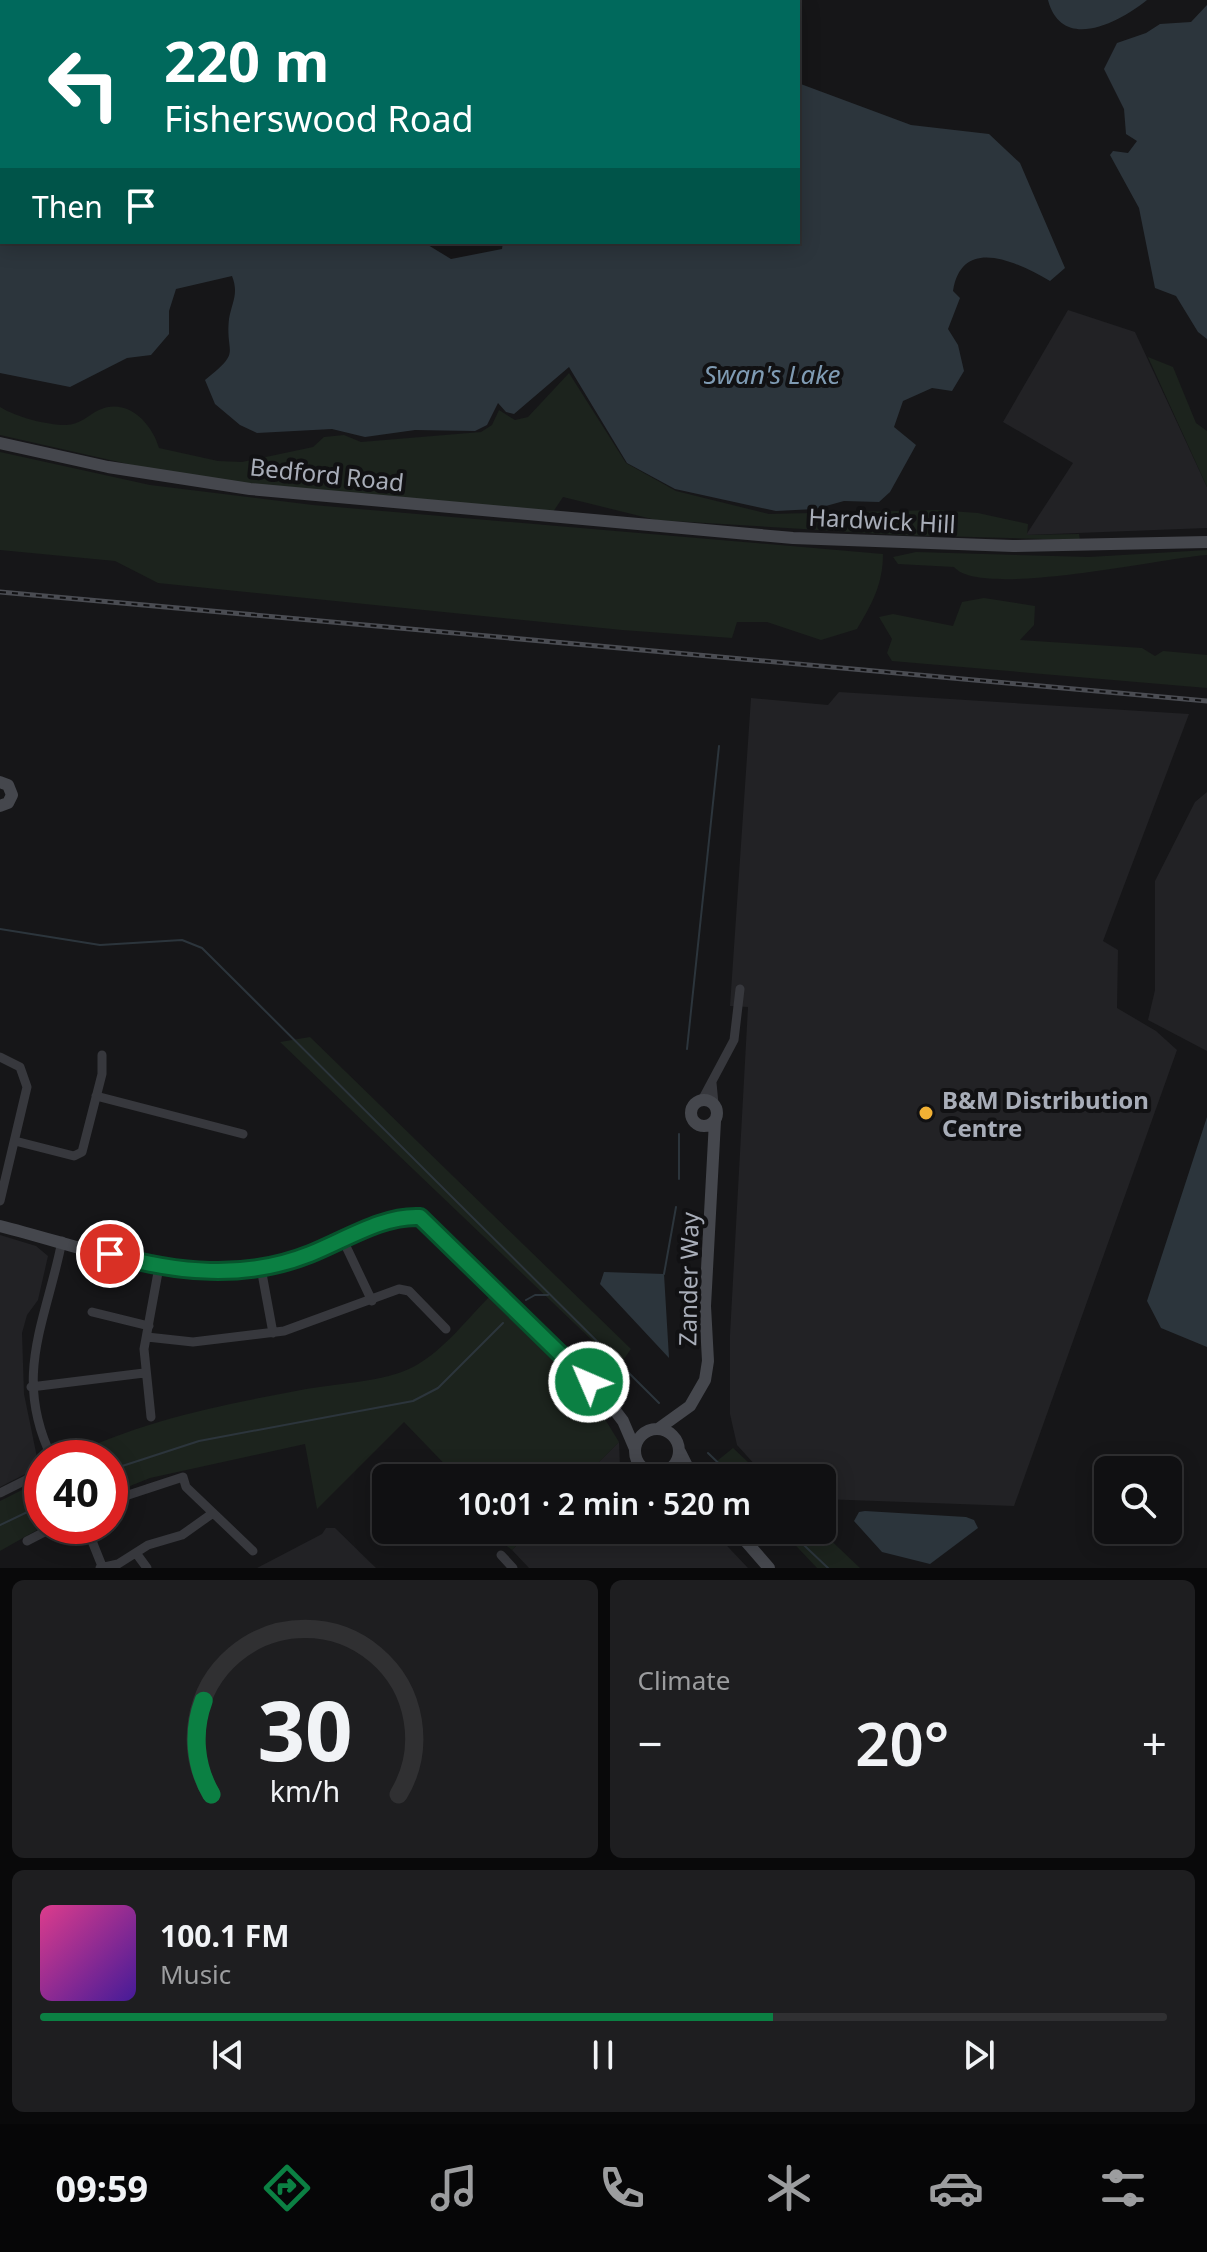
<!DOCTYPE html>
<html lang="en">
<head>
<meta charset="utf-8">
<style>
  :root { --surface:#101012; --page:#1e1e20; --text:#f1f3f6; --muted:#9c9d9f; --line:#303032; --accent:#0b8043 }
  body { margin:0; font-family:"Noto Sans",sans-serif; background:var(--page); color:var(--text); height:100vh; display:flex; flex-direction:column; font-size:30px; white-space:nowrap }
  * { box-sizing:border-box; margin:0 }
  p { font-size:26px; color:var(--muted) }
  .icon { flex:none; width:44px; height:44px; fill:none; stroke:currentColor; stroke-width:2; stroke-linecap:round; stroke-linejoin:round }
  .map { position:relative; height:1568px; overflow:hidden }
  .side { display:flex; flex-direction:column; gap:12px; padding:12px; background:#09090a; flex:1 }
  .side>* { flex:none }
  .hud { position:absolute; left:0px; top:0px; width:800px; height:244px; box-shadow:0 4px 20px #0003,0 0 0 2px var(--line); background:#00695c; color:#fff; overflow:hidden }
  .tools { position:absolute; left:1094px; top:1456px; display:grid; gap:16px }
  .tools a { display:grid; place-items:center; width:88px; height:88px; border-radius:12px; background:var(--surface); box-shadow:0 4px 20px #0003,0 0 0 2px var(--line); font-size:40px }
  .speed { position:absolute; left:24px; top:1440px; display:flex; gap:16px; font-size:40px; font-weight:700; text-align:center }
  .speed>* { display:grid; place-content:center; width:104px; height:104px; border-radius:50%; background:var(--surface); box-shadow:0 4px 20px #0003,0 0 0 2px var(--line); line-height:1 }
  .speed .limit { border:12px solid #d22; background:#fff; color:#111 }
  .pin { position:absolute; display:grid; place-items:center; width:68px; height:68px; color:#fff; margin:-34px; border:4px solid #fff; border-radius:50%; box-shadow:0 2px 8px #0007 }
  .me { position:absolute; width:88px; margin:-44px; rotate:315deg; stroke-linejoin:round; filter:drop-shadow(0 0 6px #0008) }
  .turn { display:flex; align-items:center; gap:28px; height:168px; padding:0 32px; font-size:36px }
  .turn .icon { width:104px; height:104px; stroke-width:2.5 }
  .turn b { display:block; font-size:56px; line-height:68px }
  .then { display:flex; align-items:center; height:76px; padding:0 32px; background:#0003; gap:16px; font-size:30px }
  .big { font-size:60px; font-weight:600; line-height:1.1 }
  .side .card { flex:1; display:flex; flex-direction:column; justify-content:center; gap:12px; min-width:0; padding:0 28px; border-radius:12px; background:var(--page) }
  .side .dial { align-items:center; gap:0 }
  .dial svg { height:208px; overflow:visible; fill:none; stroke:var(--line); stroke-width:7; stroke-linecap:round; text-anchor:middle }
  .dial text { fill:var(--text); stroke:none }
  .song { display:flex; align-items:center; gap:24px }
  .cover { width:96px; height:96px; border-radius:12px; background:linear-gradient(135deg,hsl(330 70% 55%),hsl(260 70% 35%)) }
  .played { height:8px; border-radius:4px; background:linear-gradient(90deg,var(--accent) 65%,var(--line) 65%) }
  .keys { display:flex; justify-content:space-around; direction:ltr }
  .heat { display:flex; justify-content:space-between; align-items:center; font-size:44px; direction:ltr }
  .side .tiles { flex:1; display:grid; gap:12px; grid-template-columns:1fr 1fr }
  .card:last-child { grid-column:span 2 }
  .trip { position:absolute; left:372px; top:1464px; width:464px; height:80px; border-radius:12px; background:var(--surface); box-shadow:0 4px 20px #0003,0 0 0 2px var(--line); font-weight:600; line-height:80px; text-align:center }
  .menu { display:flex; height:128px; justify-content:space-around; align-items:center; background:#060607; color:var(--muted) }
  .menu .icon { width:56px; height:56px }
  .menu .on { color:var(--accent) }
  .menu b { font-size:36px; color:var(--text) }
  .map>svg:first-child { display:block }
  .built { fill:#222225 }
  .green { fill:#1c231d }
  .water { fill:#2c353c }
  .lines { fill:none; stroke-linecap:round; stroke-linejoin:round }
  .stream { stroke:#2c353c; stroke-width:2 }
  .street { stroke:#37383d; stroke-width:9 }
  .secondary { stroke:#45474d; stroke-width:12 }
  .rail-casing { stroke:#4a4c52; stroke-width:5 }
  .rail { stroke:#111113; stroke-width:2; stroke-dasharray:6; stroke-linecap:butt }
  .route-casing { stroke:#07532c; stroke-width:20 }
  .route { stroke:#0b8043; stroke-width:14 }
  .poi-dot { fill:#f2b134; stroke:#111113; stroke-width:3 }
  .labels { text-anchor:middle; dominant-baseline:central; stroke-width:8; stroke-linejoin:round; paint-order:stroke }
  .street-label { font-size:24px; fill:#a8adb8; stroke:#111113 }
  .poi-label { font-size:24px; font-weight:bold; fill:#a8adb8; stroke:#111113; text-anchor:start }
  .water-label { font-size:26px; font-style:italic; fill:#7f9bb3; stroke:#111113 }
</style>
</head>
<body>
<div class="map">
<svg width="1207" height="1568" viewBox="0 0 1207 1568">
  <rect width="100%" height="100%" fill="#161618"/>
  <!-- built -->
  <path class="built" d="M1068,310L1135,332L1207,487V528L1026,535L1073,463L1003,422Z
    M839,692L1189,714L1103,941L1118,950L1117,1008L1156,1031L1177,1050L1014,1506L822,1499V1478H767L737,1445L730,1414V1335L748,1007L730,1006L751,698L828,705Z
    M1207,792V1051L1148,1020L1155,990V881L1195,802Z
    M0,1235L36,1246L48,1256L38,1300L27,1315L22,1333L24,1394L39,1467L0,1487Z
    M619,1442L620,1468L626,1478H583Z
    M326,1528H335L376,1568H257L322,1534Z
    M532,1530H712L748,1568H529L512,1550Z"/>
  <!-- green -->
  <path class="green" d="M1148,357L1173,367L1196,423L1207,431V487Z
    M569,373L626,463L676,491L769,514L936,510L978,513L1028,524L1027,535L1079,534L1080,540L901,535L656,520L563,497L553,512L260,486L154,470L0,435V407C16,417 46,425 66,425C80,425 88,415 99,410C127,397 152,423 159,448L218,461L242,462L313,447L324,437L344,435L361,442L481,432L492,425L499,410L515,420L528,417Z
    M0,452L150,485L313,505L883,554C883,584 872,604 857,629L821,640L767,622H737L732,638L622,630L158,583L115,561L0,550Z
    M1207,550V555C1162,558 981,599 954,567L898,564L893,557L916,552L1089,557Z
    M984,598L1035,606L1034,625L1020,640L1142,648L1155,656L1163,651L1207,655V688L892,661L887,653L892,639L879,617L893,614L953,626L962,602Z
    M310,1037L631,1349L619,1366L280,1042Z
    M491,1295L592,1398L619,1442L583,1478H458L404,1422L317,1509L305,1444L150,1478L110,1494V1458H66C139,1421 221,1405 301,1390C336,1383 383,1383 415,1366C444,1350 468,1318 491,1295Z
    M733,1448L765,1478H733L717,1461Z
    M42,1480L44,1526L0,1551V1501Z
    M474,1530H532L512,1550L491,1534L481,1537Z
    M781,1530H820L860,1568H817Z"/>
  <!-- water -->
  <path class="water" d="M0,0L286,2H2V242H423L451,259L502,249L503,242H798V83L911,125L989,134L1020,163L1065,268L1050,281C1017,262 962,235 953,291L960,298L948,329L958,345L964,371L952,391L932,388L903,401L894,427L916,445L890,492L879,502L844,501L815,509L776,511L675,489L627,463L569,367L514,414L506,412L498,403L487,425L475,431L415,430L365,437L332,429L257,433L240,425L215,404L205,380C243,350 225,356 229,319C232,302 239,294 232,276L176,289L169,311V334L151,355L127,358L70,387L0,373Z
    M377,0H687L692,2H389Z
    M1048,0H1147C1120,22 1062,53 1048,0Z
    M1207,5V339L1198,332L1176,296L1155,288L1139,208L1110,155L1113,151L1128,153L1137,141L1126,134L1124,109L1104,69L1117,43L1146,33L1160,24L1191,22Z
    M1207,1117V1347L1161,1328L1147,1301Z
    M604,1272L664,1274L669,1358L600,1284Z
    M865,1511L966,1517L974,1520L978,1528L930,1564L882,1552L854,1521L859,1512Z"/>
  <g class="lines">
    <!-- stream -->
    <path class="stream" d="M0,929L100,945L182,940L202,948L659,1403
      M687,1049L719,746
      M679,1179V1134
      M664,1274L676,1207
      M526,1300L535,1295H548
      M708,1453L734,1478
      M110,1470L199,1441L413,1401L438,1388L503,1323
      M0,1525L42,1505
      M788,1530L828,1568"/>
    <!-- street -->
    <path class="street" d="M0,1057L20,1067L27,1087L0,1201
      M712,1083L714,1104
      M96,1096L243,1134
      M702,1100L734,1040L740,989
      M15,1141L74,1156L82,1152L102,1074V1055
      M343,1240L372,1301
      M261,1268L273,1333
      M92,1312L149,1326
      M147,1337L193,1342L284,1331L399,1289L409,1291L446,1329
      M31,1387L144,1373
      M151,1417L144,1349L159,1267
      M52,1458C12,1376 46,1322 62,1241
      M0,1493L42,1472
      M110,1501L183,1477L186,1487L253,1551
      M86,1526L102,1566
      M27,1541L56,1526
      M136,1553L147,1568
      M501,1555L513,1568
      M100,1568L118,1564L148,1545L182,1535L213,1513"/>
    <!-- secondary -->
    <path class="secondary" d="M0,443L108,467L250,489L793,538L1013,546L1207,542
      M0,782L8,785L12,795L8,803L0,806
      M691 1113a13 13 0 1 1 26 0a13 13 0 1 1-26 0Z
      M0,1226C84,1247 171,1283 258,1269C312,1260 369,1213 420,1217L607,1400L623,1421L635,1449
      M635 1451a22 22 0 1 1 44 0a22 22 0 1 1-44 0Z
      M658,1429L690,1406L705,1380L708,1361L705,1306L715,1121
      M680,1452L693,1478
      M736,1530L769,1568"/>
    <defs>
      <path id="rail" d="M0,592L1207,701"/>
    </defs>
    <!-- rail casing -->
    <use href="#rail" class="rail-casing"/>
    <!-- rail -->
    <use href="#rail" class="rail"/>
  </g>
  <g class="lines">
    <defs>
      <path id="route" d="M110,1254C176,1273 245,1280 310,1254C345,1240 383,1215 420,1217L589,1382"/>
    </defs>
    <!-- route casing -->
    <use href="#route" class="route-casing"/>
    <!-- route -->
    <use href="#route" class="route"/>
  </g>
  <!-- markers -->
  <circle class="poi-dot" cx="926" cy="1113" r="8"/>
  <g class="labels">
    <!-- street labels -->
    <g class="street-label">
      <text transform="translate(327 474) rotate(6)">Bedford Road</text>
      <text transform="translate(882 520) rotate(3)">Hardwick Hill</text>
      <text transform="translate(688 1279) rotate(-89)">Zander Way</text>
    </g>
    <!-- poi labels -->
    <g class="poi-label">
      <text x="942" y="1099">B&amp;M Distribution<tspan x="942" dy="28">Centre</tspan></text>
    </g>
    <!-- water labels -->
    <g class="water-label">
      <text x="772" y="374">Swan's Lake</text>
    </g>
  </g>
</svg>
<div class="tools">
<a><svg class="icon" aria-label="search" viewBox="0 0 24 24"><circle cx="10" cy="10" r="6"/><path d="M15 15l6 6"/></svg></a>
</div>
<div class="speed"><div class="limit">40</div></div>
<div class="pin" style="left:110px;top:1254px;background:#d93025"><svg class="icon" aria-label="arrive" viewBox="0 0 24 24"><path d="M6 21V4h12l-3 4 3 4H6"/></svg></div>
<svg class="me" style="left:589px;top:1382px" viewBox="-20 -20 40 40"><circle r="17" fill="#0b8043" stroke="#fff" stroke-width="3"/><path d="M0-11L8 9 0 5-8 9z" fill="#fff"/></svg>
<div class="trip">10:01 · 2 min · 520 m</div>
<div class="hud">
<div class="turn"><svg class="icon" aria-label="left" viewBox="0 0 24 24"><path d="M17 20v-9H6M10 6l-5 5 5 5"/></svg><div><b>220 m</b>Fisherswood Road</div></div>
<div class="then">Then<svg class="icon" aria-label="arrive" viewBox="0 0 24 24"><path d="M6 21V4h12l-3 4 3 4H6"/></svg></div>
</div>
</div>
<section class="side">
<div class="tiles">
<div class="card dial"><svg viewBox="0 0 100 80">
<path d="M14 69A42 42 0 1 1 86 69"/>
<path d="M14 69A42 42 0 0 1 11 33" stroke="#0b8043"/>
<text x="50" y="56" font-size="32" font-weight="700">30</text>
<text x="50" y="72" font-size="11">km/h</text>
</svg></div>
<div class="card"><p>Climate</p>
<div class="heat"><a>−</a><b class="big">20°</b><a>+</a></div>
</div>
<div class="card">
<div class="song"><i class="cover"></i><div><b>100.1 FM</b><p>Music</p></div></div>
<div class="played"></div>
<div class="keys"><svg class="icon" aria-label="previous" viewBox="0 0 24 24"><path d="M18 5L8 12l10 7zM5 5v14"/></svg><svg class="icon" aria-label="pause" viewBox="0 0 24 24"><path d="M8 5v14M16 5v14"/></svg><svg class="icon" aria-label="next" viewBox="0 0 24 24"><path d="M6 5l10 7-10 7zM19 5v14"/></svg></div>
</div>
</div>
</section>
<nav class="menu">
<b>09:59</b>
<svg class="icon on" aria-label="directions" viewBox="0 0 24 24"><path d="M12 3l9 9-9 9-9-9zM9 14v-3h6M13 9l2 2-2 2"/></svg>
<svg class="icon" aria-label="music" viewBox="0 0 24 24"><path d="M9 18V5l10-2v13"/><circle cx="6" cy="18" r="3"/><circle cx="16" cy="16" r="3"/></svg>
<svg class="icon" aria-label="phone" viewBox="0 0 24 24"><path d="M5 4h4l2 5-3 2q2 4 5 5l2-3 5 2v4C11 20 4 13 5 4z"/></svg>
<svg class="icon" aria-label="climate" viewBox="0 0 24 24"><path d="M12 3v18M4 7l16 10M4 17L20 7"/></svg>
<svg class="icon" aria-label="car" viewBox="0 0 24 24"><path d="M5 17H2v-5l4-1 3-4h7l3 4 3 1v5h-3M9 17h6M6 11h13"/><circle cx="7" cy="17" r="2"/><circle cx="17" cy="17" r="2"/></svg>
<svg class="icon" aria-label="filters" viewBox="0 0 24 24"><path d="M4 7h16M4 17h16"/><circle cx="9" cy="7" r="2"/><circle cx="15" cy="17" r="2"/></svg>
</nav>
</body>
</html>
